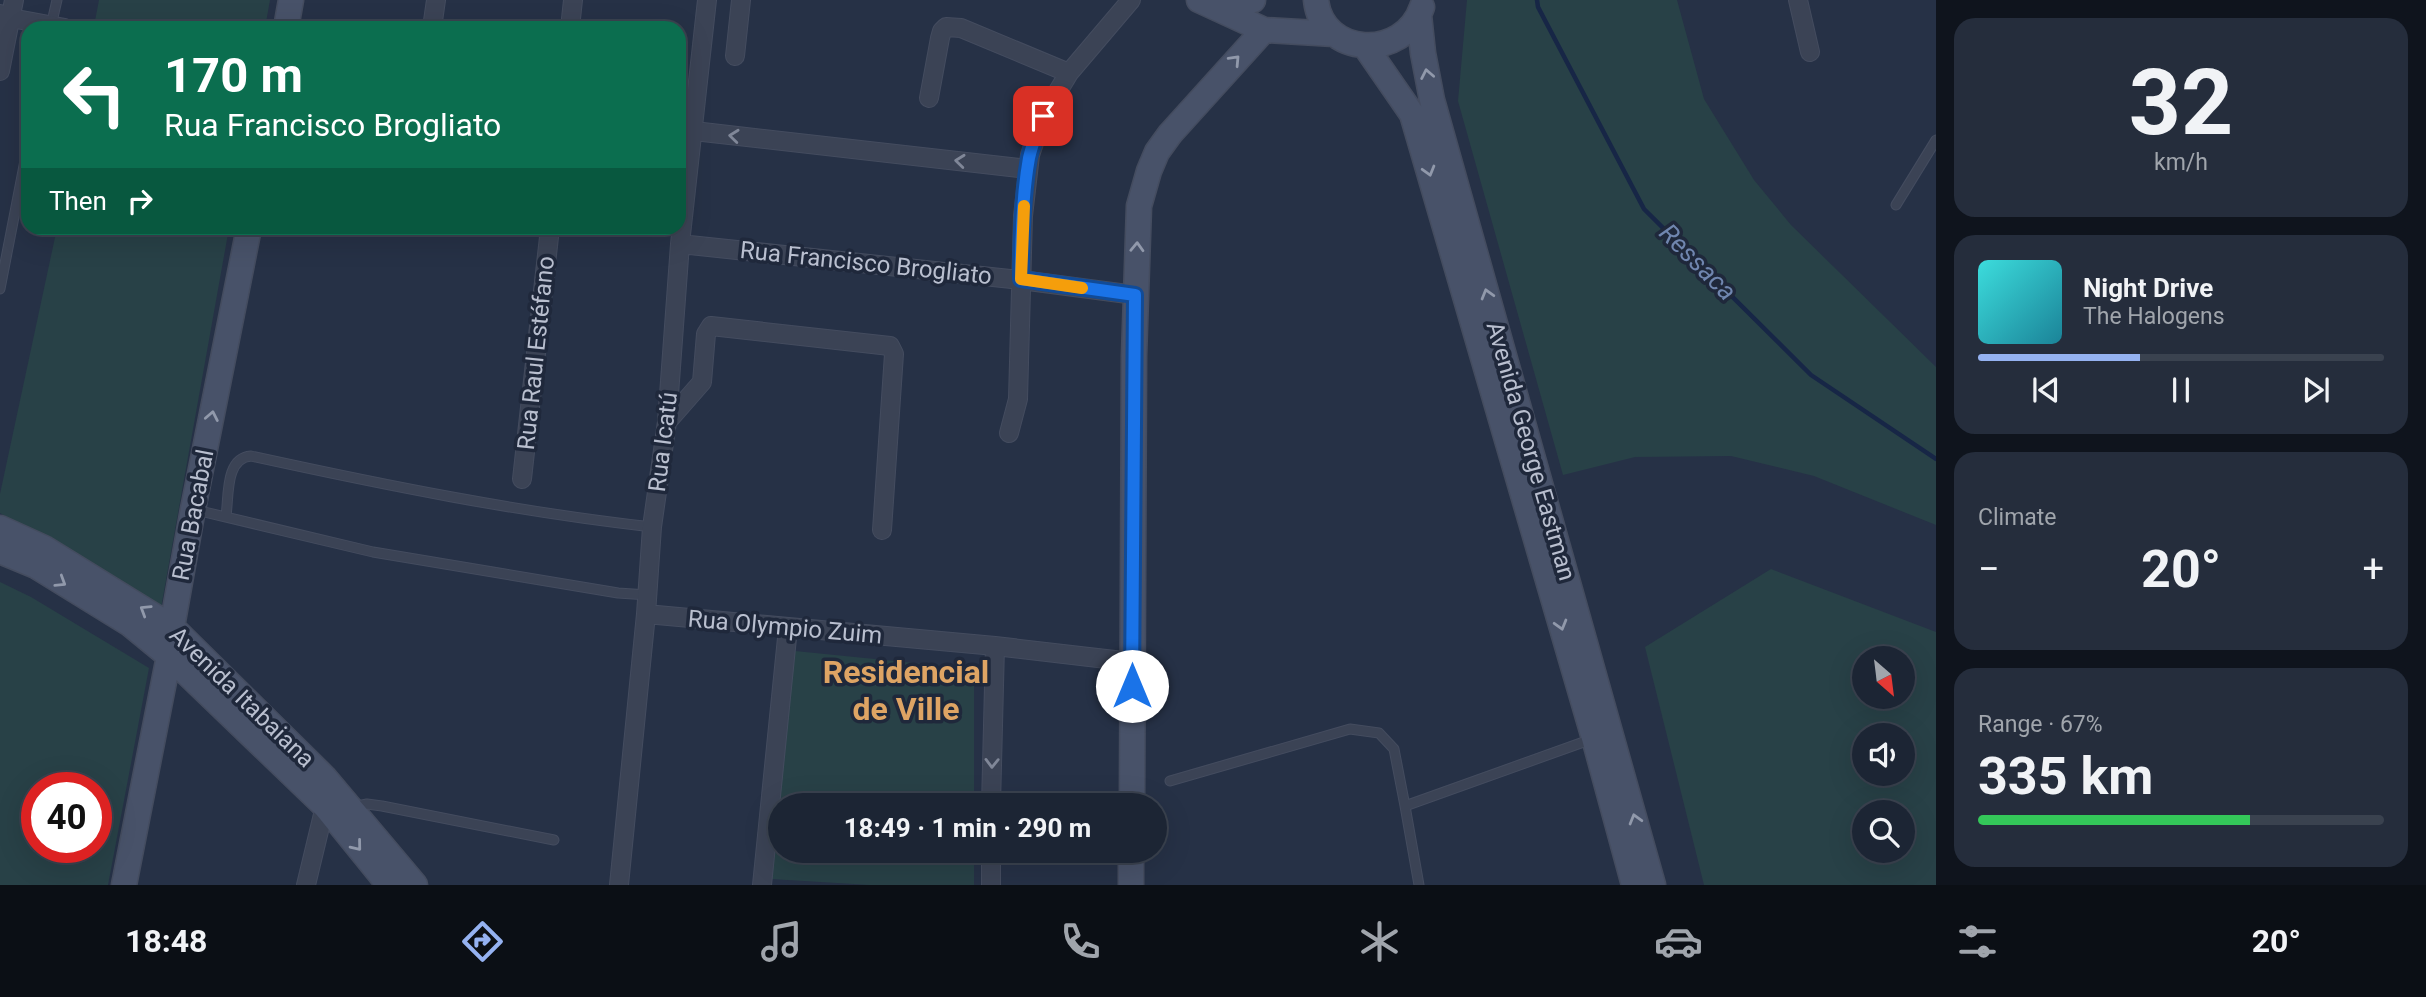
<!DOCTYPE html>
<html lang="en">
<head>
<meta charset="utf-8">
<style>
  :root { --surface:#1c2534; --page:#252d3c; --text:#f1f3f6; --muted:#a0a5ac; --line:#3a424f; --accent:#95b2f1 }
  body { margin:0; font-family:Roboto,sans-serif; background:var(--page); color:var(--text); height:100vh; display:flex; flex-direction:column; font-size:26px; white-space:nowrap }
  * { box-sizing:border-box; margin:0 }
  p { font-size:23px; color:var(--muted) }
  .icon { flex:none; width:38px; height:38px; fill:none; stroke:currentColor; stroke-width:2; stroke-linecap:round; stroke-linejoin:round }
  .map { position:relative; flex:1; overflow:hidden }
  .details { display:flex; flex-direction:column; gap:18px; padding:18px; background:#0f141d; width:490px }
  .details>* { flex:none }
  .hud { position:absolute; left:21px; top:21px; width:665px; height:214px; border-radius:21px; box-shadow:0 7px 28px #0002,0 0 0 2px var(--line); background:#0b6e4f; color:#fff; overflow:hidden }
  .needle { width:46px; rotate:152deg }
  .fabs { position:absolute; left:1852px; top:646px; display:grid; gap:14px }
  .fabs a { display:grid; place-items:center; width:63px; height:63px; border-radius:50%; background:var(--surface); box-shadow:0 7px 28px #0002,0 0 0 2px var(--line); font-size:35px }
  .speed { position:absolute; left:21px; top:772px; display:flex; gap:14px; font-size:35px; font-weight:700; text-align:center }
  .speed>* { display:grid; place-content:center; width:91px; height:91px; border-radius:50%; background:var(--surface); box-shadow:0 7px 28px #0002,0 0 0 2px var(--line); line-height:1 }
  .speed .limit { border:10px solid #d22; background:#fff; color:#111 }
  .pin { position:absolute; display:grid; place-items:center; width:60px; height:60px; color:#fff; margin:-30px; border-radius:14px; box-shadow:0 4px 10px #0006 }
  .me { position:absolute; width:77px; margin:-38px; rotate:0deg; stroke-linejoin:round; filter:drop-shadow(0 0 5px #0008) }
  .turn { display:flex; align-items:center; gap:24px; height:147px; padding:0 28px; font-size:32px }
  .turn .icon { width:91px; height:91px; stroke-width:2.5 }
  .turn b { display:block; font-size:49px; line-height:60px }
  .then { display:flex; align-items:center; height:66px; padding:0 28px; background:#0003; gap:14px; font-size:26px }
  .big { font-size:52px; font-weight:700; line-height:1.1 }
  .details .card { flex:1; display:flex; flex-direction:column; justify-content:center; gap:10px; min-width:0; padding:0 24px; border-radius:21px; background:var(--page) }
  .details .dial { align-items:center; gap:0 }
  .dial b { font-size:91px; line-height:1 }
  .song { display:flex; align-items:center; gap:21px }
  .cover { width:84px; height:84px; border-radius:10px; background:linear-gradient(135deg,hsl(180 70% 55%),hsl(190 70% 35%)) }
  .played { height:7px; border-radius:4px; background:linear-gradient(90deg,var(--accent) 40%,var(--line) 40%) }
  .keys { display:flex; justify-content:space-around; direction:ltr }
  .heat { display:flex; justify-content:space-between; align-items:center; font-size:38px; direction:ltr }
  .charge { height:10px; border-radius:5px; background:linear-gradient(90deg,#34c759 67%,var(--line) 0) }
  .trip { position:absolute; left:768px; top:793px; width:399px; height:70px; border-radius:35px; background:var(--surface); box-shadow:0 7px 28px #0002,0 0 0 2px var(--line); font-weight:700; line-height:70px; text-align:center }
  .menu { display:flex; height:112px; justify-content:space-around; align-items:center; background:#0b0f15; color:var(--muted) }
  .menu .icon { width:49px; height:49px }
  .menu .current { color:var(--accent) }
  .menu b { font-size:32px; color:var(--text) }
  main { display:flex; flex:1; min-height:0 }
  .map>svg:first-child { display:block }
  .green { fill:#284147; fill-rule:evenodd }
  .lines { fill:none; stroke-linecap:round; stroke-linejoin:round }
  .stream { stroke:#172646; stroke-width:4.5 }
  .lane-casing { stroke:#444c5f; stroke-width:11 }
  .street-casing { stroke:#444c5f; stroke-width:20 }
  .secondary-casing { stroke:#444c5f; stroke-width:27 }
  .lane { stroke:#3b4355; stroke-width:9 }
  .street { stroke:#3b4355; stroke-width:18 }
  .secondary { stroke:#485269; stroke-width:24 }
  .oneway { stroke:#9199ab }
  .oneway2 { stroke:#808798 }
  .route-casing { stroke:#114b97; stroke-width:18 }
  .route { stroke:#1a73e8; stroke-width:12 }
  .slow { stroke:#f59e0b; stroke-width:12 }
  .labels { text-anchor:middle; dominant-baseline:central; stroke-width:7; stroke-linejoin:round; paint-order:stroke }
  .street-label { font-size:24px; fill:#b9bfcf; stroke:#1f283b }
  .water-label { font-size:26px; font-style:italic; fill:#7086af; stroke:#1f283b }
  .district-label { font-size:32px; font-weight:bold; fill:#dea464; stroke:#1f283b }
</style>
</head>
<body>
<main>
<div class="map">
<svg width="1936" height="885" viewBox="0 0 1936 885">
  <rect width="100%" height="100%" fill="#263146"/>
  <!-- green -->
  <path class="green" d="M99,0H270L265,28H133L95,21Z
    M1467,0H1677L1704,99L1754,180L1791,225L1936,367V525L1814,476L1731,456L1635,457L1563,475L1458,101Z
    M57,228H229L161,608L0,513V494Z
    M1771,569L1936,632V885H1704L1645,647ZM1864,658H1902V696H1864ZM1864,735H1902V774H1864ZM1864,812H1902V850H1864Z
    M0,582L31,597L149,668L108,885H0ZM37,788H96V847H37Z
    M795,651L974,669V805H780V850L974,851V885H870L771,879Z"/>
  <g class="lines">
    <!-- stream -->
    <path class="stream" d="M1537,0L1538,7L1644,209L1811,375L1936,459"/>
    <defs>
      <path id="lane" d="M51,26L57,0
        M1896,205L1936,140
        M0,289L28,145
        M196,510L373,552L618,593L648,595
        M226,516C229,496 225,458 251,456C384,485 517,512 652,527
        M1170,781L1350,729L1379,733L1394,749L1405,806
        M353,807L367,804L382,806L554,840
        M1419,885L1405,806L1592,739"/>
      <path id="street" d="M1798,0L1810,52
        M0,14L11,18L65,28
        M432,28L436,0
        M570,28L573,0
        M735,56L741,0
        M0,71L14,0
        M929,98L940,38L942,31L946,27L961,28L1069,73
        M694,131L1028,169
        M680,244L1021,280L1135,295
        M667,422L702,382L706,334L711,326L890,346L894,354L882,530
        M1009,433L1018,399L1023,216L1030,155L1043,116L1069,73L1131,0
        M522,479L550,228
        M646,614L995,646L1132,662
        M991,805L995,646
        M306,885L325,806L329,801
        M619,885L646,614L652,527L667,422L680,244L707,0
        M762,885L788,628
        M991,885V850"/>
      <path id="secondary" d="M1199,0L1264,30L1334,34
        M1316,0C1322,57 1404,61 1422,7
        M1212,1L1237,4L1253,0
        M1419,15L1423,53L1432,100L1653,885
        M286,28L291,0
        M1365,46L1412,114L1594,738L1634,885
        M0,528L44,548L172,627L324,777L415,885
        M0,551L36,566L130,624L169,656L325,806L389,885
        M1132,805L1134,356L1139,206L1149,171L1157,152L1170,134L1264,30
        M124,885L169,656L172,627L193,509L249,228
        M1131,885V850"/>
    </defs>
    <!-- lane casing -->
    <use href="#lane" class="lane-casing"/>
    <!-- street casing -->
    <use href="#street" class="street-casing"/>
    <!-- secondary casing -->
    <use href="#secondary" class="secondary-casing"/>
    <!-- lane -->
    <use href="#lane" class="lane"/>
    <!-- street -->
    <use href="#street" class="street"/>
    <!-- secondary -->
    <use href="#secondary" class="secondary"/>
  </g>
  <!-- one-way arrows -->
  <defs><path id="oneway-chevron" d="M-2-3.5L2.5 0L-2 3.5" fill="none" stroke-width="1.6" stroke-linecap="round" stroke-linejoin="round" transform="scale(1.75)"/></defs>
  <g class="oneway">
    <use href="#oneway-chevron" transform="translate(1235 60) rotate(-47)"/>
    <use href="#oneway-chevron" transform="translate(1427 74) rotate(-101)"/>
    <use href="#oneway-chevron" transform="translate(1429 171) rotate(74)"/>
    <use href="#oneway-chevron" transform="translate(1137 247) rotate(-88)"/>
    <use href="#oneway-chevron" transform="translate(1487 294) rotate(-106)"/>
    <use href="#oneway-chevron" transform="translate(212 416) rotate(-79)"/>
    <use href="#oneway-chevron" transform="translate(61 582) rotate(32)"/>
    <use href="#oneway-chevron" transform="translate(145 610) rotate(-148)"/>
    <use href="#oneway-chevron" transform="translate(1561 625) rotate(74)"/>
    <use href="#oneway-chevron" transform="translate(1635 819) rotate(-106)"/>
    <use href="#oneway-chevron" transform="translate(357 846) rotate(51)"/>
  </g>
  <g class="oneway2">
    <use href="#oneway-chevron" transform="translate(734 136) rotate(-174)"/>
    <use href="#oneway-chevron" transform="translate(960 161) rotate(-174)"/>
    <use href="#oneway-chevron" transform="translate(992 763) rotate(91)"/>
  </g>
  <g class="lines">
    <defs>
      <path id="route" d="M1043,116C1038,130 1032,144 1029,158C1022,197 1021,240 1021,279L1135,295L1132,686"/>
    </defs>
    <!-- route casing -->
    <use href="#route" class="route-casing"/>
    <!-- route -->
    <use href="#route" class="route"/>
    <!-- slow -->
    <path class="slow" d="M1024,206L1021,279L1082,288"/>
  </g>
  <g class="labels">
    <!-- street labels -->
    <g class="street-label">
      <text transform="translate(866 263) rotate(6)">Rua Francisco Brogliato</text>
      <text transform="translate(536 353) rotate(-84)">Rua Raul Estéfano</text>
      <text transform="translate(663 442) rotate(-83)">Rua Icatú</text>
      <text transform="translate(1531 451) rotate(74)">Avenida George Eastman</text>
      <text transform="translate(193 515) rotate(-79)">Rua Bacabal</text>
      <text transform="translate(785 627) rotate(5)">Rua Olympio Zuim</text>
      <text transform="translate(242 697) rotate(44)">Avenida Itabaiana</text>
    </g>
    <!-- water labels -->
    <g class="water-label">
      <text transform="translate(1698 262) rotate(45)">Ressaca</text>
    </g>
    <!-- district labels -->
    <g class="district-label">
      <text x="906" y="672">Residencial<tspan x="906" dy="37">de Ville</tspan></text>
    </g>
  </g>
</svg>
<div class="fabs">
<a><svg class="needle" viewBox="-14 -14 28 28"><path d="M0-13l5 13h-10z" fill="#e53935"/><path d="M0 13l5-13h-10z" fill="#a0a5ac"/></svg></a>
<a><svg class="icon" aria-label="sound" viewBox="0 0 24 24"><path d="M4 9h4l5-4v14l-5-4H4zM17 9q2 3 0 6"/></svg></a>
<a><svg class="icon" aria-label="search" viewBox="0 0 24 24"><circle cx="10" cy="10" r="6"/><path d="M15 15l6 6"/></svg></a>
</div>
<div class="speed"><div class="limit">40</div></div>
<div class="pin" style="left:1043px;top:116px;background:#d93025"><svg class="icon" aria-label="arrive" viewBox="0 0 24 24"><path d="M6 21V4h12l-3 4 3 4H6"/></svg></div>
<svg class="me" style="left:1132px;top:686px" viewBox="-20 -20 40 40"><circle r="19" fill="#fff"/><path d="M0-13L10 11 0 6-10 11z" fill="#1a73e8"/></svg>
<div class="trip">18:49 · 1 min · 290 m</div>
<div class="hud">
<div class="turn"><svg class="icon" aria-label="left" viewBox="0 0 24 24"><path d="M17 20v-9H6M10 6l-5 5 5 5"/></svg><div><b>170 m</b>Rua Francisco Brogliato</div></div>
<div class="then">Then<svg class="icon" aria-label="right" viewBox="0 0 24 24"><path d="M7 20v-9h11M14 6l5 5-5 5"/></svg></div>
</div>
</div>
<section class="details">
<div class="card dial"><b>32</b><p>km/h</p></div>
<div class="card">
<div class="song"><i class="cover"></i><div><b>Night Drive</b><p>The Halogens</p></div></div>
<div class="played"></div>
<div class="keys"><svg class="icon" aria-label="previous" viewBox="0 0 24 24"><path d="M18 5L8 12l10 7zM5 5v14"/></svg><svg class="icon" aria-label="pause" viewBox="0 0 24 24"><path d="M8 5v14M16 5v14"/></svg><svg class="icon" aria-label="next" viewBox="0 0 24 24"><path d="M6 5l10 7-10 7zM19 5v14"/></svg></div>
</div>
<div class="card"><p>Climate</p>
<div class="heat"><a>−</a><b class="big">20°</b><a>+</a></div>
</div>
<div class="card"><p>Range · 67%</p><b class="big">335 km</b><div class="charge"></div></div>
</section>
</main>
<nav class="menu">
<b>18:48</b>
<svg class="icon current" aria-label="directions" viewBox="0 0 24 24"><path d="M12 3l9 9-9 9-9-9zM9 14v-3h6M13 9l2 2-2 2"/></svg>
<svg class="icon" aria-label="music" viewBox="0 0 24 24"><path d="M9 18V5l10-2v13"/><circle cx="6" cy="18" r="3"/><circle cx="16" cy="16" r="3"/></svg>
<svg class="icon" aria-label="phone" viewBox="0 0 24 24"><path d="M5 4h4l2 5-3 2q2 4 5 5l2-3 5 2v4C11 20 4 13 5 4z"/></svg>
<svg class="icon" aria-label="climate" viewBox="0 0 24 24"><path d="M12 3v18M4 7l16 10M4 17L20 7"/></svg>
<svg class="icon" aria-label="car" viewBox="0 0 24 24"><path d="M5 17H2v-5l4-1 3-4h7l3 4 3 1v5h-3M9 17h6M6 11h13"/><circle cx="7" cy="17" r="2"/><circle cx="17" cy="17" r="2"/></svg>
<svg class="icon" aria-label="filters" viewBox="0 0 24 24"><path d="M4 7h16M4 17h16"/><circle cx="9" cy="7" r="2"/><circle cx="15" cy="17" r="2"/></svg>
<b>20°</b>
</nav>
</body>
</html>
